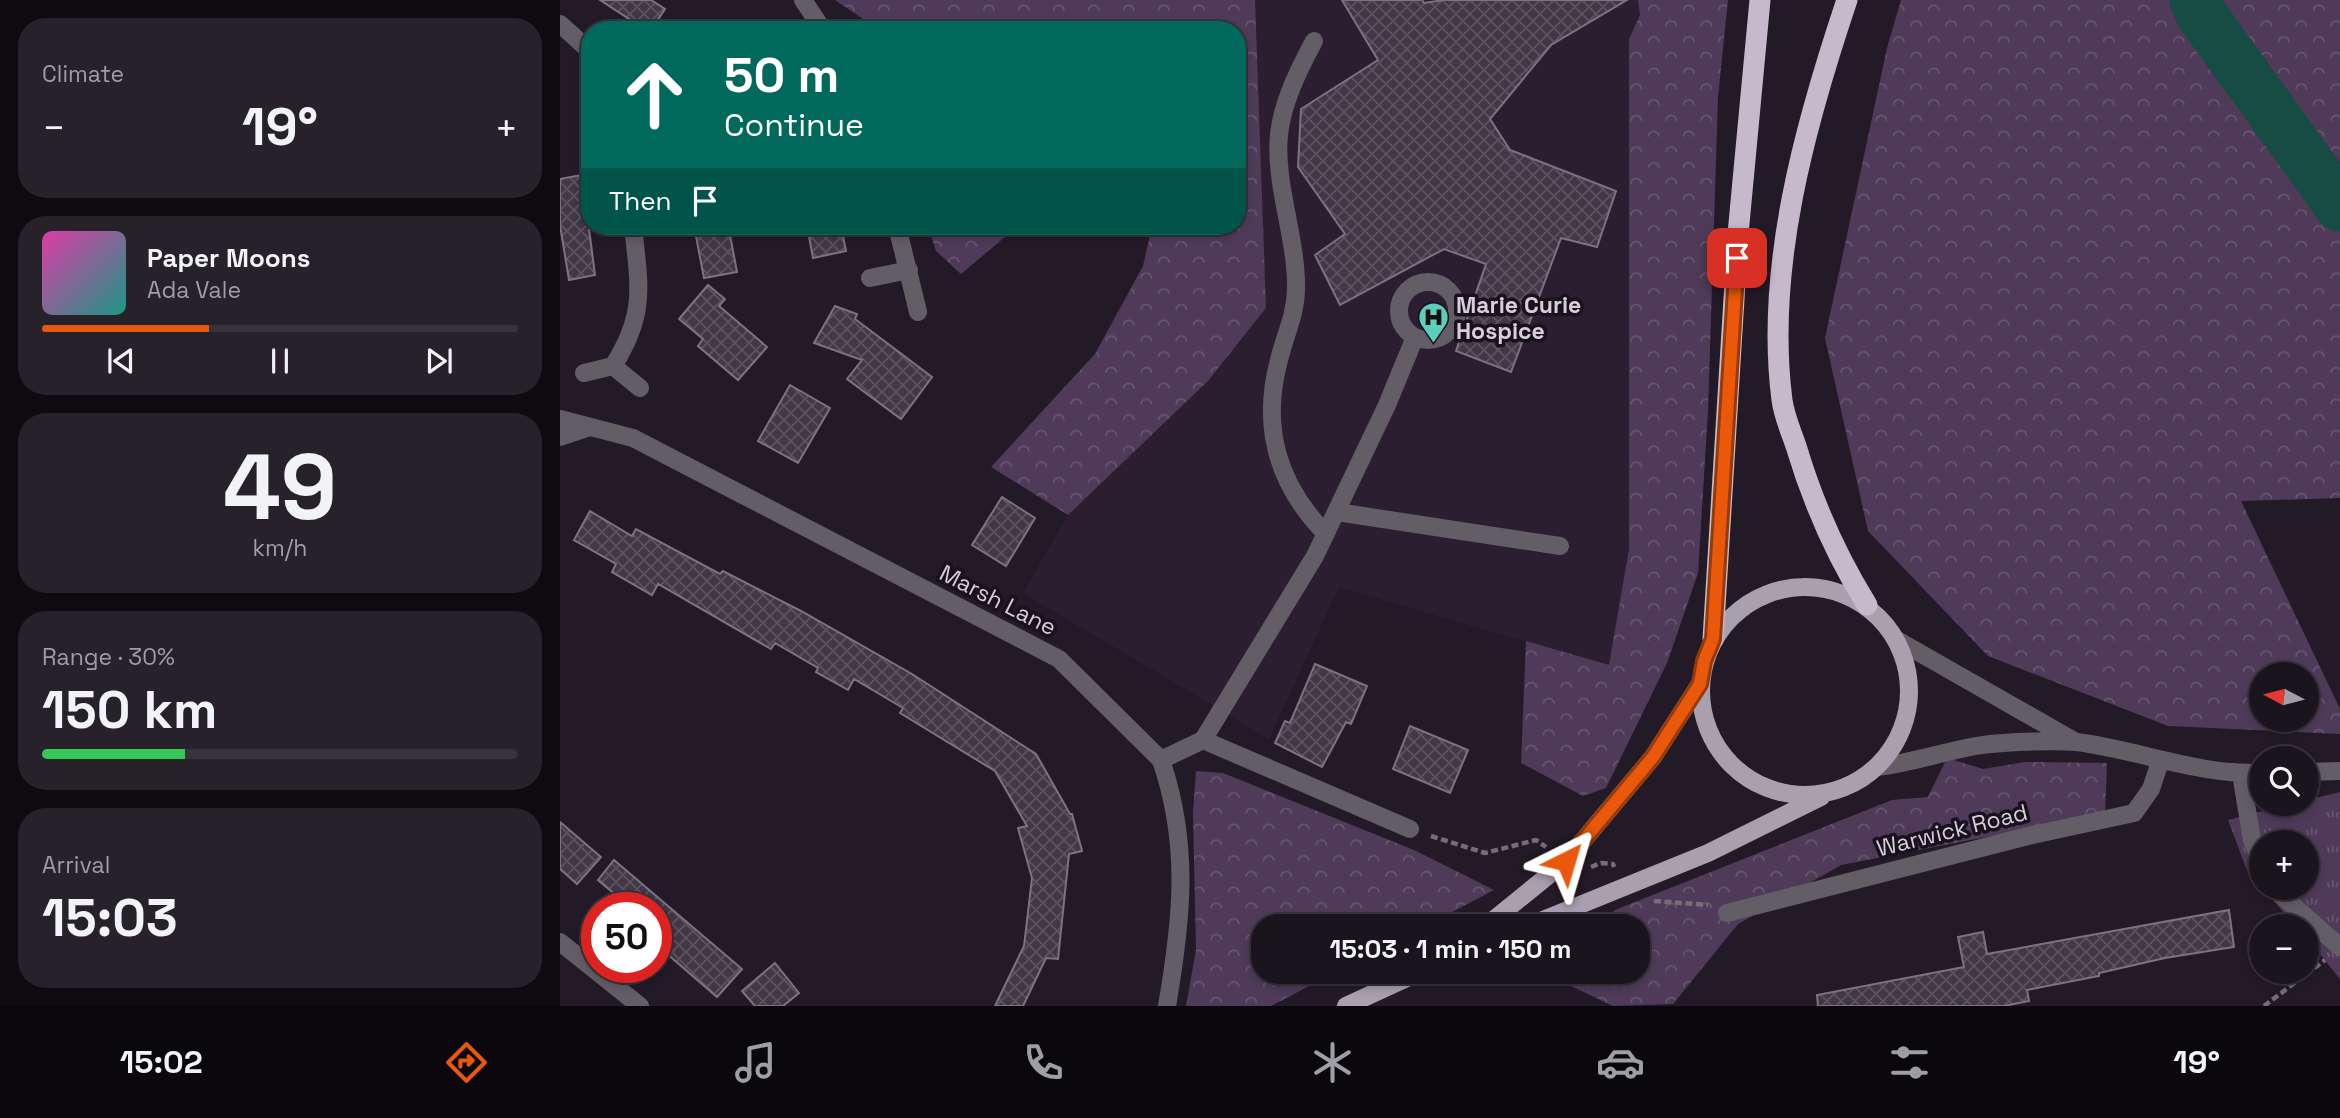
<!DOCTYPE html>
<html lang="en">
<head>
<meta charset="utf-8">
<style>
  :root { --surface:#1a141d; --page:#27212a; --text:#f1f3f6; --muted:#9f9ea4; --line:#38333b; --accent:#ea580c }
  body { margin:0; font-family:"Space Grotesk",sans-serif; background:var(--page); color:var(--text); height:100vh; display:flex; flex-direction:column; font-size:26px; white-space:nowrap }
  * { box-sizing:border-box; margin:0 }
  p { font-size:23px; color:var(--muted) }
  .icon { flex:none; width:38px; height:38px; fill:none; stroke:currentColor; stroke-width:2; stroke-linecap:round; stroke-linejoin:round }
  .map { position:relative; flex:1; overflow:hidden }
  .side { display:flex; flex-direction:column; gap:18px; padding:18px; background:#0e0b10; width:560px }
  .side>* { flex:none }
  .top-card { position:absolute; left:21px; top:21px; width:665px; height:214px; border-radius:28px; box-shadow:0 4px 10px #0003,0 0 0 2px var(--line); background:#00695c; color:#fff; overflow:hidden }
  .needle { width:46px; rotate:277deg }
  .tools { position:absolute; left:1689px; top:662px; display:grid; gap:14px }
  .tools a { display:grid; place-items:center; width:70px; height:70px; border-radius:50%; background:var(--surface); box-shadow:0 4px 10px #0003,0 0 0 2px var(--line); font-size:35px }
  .speed { position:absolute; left:21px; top:892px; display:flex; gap:14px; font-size:35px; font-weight:700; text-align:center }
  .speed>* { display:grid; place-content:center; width:91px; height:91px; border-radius:50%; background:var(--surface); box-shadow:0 4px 10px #0003,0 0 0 2px var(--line); line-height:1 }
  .speed .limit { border:10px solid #d22; background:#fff; color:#111 }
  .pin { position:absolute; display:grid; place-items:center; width:60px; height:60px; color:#fff; margin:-30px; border-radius:14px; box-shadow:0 4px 10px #0006 }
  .me { position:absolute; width:77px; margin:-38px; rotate:40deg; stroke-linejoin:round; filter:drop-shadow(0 0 5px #0008) }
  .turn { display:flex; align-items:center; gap:24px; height:147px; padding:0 28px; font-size:32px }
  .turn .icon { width:91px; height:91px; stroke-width:2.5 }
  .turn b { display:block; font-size:49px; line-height:60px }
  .then { display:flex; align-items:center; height:66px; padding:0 28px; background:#0003; gap:14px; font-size:26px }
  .big { font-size:52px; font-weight:800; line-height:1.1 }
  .side .widget { flex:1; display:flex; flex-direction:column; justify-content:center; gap:10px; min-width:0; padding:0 24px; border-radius:28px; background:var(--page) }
  .side .dial { align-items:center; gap:0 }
  .dial b { font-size:91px; line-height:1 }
  .song { display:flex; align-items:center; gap:21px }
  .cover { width:84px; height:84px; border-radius:10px; background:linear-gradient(135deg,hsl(320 70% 55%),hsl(170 70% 35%)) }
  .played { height:7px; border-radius:4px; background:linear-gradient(90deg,var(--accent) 35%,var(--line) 35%) }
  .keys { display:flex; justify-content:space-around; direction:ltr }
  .heat { display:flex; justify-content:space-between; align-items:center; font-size:38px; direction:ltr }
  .charge { height:10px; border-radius:5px; background:linear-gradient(90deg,#34c759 30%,var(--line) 0) }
  .trip { position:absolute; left:691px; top:914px; width:399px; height:70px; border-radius:28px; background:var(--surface); box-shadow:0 4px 10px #0003,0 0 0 2px var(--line); font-weight:800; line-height:70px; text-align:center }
  .tab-bar { display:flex; height:112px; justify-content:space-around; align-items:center; background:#0a080c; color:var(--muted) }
  .tab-bar .icon { width:49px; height:49px }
  .tab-bar .active { color:var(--accent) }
  .tab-bar b { font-size:32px; color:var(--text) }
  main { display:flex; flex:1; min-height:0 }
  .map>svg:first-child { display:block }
  .built { fill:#2b1e31 }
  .forest { fill:url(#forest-crowns); fill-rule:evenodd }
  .park { fill:url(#park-tufts) }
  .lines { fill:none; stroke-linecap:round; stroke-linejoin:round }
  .river { stroke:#164c43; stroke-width:51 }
  .building { fill:url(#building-cross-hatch); stroke:#7d7283; stroke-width:2 }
  .path { stroke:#756e79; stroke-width:4.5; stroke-dasharray:7 3.5; stroke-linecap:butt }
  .minor { stroke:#635e65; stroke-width:18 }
  .major { stroke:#a99fae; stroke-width:18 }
  .highway { stroke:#c5b9cb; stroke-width:21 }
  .route-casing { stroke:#983908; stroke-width:18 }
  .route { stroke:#ea580c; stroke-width:12 }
  .labels { text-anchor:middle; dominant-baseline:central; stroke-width:7; stroke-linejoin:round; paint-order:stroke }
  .poi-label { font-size:23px; font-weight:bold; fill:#d5cfd8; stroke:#19111e; text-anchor:start }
  .street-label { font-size:23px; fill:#d5cfd8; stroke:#19111e }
</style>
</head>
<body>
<main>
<section class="side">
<div class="widget"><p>Climate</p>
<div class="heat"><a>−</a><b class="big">19°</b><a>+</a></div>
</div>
<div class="widget">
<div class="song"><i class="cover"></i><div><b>Paper Moons</b><p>Ada Vale</p></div></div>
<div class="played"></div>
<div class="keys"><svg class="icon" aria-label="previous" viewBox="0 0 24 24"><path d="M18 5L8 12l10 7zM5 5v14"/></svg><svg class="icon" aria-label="pause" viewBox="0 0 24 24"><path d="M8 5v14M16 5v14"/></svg><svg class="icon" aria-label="next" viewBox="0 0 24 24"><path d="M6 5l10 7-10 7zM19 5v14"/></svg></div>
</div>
<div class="widget dial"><b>49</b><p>km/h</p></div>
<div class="widget"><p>Range · 30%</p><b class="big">150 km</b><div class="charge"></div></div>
<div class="widget"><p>Arrival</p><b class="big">15:03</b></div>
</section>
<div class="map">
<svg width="1780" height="1006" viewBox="0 0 1780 1006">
  <defs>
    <pattern id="forest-crowns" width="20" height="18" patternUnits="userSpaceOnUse" patternTransform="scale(1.75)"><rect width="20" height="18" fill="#4f3b59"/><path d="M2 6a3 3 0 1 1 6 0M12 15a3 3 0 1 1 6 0" fill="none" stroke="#675670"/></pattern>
    <pattern id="park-tufts" width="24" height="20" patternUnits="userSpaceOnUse" patternTransform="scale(1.75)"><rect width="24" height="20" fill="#4f3b59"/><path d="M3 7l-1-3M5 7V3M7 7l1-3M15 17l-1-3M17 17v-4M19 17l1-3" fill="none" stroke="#675670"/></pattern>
    <pattern id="building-cross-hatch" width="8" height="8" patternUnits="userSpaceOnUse" patternTransform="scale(1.75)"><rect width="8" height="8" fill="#413746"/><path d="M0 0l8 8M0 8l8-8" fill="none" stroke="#5c5360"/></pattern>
  </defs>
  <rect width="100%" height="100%" fill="#231a27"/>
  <!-- built -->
  <path class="built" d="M695,0H1078L1080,15L1069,39V549L1049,666L779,587L709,739L463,593L508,515L648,381L706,308Z"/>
  <!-- forest -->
  <path class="forest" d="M275,0H695L706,308L648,381L508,515L431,467L535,354L583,266L592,226H677V30H311L309,23Z
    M1078,0H1168L1158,97L1148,411L1138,573L1107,663L1046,788L1023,796L961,763L966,641L1049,665L1069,549V39L1080,15Z
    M1341,0H1780V498L1681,501L1780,709V734L1608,726L1428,656L1308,531L1265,338L1327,48ZM1701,674H1746V719H1701Z
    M368,226H458L401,274L376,251Z
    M1387,758L1423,769L1465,762L1547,763L1545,814L1281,865L1178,924L1113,1004L1053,1006L992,977L997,971H1078V926H1040L1055,910L1332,800L1368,797Z
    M636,771L663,773L854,850L934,890L866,926H704V971H778L711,1006H626L636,950L633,812Z"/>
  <!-- park -->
  <path class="park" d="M1780,792V979L1747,938L1746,926H1735L1702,887H1746V842H1701V886L1687,870L1668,820L1734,803H1746L1747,800Z"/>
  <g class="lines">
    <!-- river -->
    <path class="river" d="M1635,0L1641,14L1780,206"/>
  </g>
  <!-- building -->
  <path class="building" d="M40,0H91L105,9L91,30H86Z
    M782,0H862L864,3L884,0H1067L991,45L930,119L950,150L1056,191L1037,247L1001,238L951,372L896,351L926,264L884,249L780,305L755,255L785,234L738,167L741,109L818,60Z
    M22,175L35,275L9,280L0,225V179Z
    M134,226H164L166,236L170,235L177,272L144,278Z
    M247,226H281L286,251L253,258Z
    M148,285L165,299L159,306L207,347L178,380L138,346L143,339L119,319Z
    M275,306L297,314L295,319L372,377L341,419L287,379L302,360L254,343Z
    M230,385L270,408L238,463L198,441Z
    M442,497L475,518L446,566L412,545Z
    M30,511L72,536L76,529L160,574L163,571L241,611L352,674L476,754L510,814H512L522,851L509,854L498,959L486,958L463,1006H435L464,946L472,878L458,828L467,826L435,771L340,713L343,708L294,679L288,690L256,672L258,668L215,643L211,649L98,584L92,595L52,572L56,564L14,540Z
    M755,664L807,686L791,724L786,722L762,767L715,743L725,721L730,723Z
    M850,726L908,750L890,793L833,769Z
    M0,822L41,857L17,884L0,869Z
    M54,860L182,969L157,997L99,947L106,939L96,930V908H71L38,880Z
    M1669,910L1674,947L1605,958L1539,973V976L1467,990L1469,1001L1444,1006H1258L1257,995L1404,967L1398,937L1423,932L1427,954Z
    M215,963L239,993L223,1006H195L182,991Z"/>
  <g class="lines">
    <!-- path -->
    <path class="path" d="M871,836L925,853L976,840L986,847
      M1031,867L1041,863L1053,864L1054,867
      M1094,901L1148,905
      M1704,1006L1765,960"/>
    <!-- minor -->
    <path class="minor" d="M243,0L263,30
      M0,24L30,51
      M754,41C739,69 722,103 719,135C714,182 737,240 736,288C736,314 725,335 719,360C701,427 717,484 766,534
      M337,226L358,312
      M310,278L349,270
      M839 311a29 29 0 1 1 58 0a29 29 0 1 1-58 0Z
      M53,366L80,388
      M24,373L53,366C87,313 79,285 73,226
      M0,419L73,438L499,659L601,760C630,845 622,919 607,1006
      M0,437L30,427
      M777,512L1000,546
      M1337,640L1516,742
      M643,740L755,556L827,405L855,337
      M601,760L643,740L850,829
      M1317,767C1351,763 1382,752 1416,746C1438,742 1495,740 1517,742C1579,750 1638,775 1701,773
      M1746,772L1780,771
      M1681,774L1692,840L1701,861
      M1712,887L1780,947
      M1167,913L1468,836L1574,813L1591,789L1600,762
      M0,942L80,1006"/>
    <!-- major -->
    <path class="major" d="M1141 691a104 104 0 1 1 208 0a104 104 0 1 1-208 0Z
      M926,926L1006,861L1093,757L1140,684
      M968,926L1148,853L1261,797
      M786,1006L862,971"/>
    <!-- highway -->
    <path class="highway" d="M1287,0C1245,125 1205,268 1222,400C1224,416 1231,431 1236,446C1253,503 1276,555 1307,605
      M1153,639L1178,234L1200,0"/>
  </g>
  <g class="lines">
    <defs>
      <path id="route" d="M1006,861L1093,757L1140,684L1144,661L1153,639L1177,258"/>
    </defs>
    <!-- route casing -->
    <use href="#route" class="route-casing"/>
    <!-- route -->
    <use href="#route" class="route"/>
  </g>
  <!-- icons -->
  <defs>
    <symbol id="hospital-pin" viewBox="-11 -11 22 30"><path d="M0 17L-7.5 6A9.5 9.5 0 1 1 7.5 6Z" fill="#5ccebb" stroke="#19111e"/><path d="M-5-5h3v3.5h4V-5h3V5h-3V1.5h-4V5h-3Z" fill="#111"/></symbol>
  </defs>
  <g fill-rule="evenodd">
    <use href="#hospital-pin" x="856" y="300" width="35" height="47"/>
  </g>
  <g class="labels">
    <!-- poi labels -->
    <g class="poi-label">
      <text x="896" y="305">Marie Curie<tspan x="896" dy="26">Hospice</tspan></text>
    </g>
    <!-- street labels -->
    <g class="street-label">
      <text transform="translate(438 600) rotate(27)">Marsh Lane</text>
      <text transform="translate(1392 830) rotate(-14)">Warwick Road</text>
    </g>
  </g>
</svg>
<div class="tools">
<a><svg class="needle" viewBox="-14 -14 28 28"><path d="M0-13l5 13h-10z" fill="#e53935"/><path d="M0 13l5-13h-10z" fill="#9f9ea4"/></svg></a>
<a><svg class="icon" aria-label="search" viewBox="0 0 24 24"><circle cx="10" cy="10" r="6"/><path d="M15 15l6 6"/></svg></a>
<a>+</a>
<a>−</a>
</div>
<div class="speed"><div class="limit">50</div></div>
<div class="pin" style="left:1177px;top:258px;background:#d93025"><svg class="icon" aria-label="arrive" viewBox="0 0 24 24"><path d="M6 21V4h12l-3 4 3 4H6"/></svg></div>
<svg class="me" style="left:1006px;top:861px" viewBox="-20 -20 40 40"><path d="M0-17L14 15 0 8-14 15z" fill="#ea580c" stroke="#fff" stroke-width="4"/></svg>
<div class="trip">15:03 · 1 min · 150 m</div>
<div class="top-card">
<div class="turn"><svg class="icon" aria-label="ahead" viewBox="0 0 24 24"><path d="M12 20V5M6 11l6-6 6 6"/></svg><div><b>50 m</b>Continue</div></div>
<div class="then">Then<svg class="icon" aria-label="arrive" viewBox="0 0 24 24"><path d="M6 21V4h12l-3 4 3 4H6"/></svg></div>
</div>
</div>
</main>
<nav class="tab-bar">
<b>15:02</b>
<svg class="icon active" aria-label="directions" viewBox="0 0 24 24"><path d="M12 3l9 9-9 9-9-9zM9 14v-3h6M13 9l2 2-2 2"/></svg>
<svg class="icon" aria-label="music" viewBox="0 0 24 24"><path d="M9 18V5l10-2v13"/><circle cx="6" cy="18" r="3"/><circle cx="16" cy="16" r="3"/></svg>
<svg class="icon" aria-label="phone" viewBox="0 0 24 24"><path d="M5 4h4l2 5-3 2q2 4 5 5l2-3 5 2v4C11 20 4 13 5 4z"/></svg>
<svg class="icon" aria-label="climate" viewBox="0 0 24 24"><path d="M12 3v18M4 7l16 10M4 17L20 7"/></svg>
<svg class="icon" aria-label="car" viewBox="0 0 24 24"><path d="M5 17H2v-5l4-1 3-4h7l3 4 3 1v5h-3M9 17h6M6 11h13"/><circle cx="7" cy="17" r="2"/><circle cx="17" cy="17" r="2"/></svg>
<svg class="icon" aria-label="filters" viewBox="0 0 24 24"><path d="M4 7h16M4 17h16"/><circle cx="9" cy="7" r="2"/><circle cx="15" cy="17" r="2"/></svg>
<b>19°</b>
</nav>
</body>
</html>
